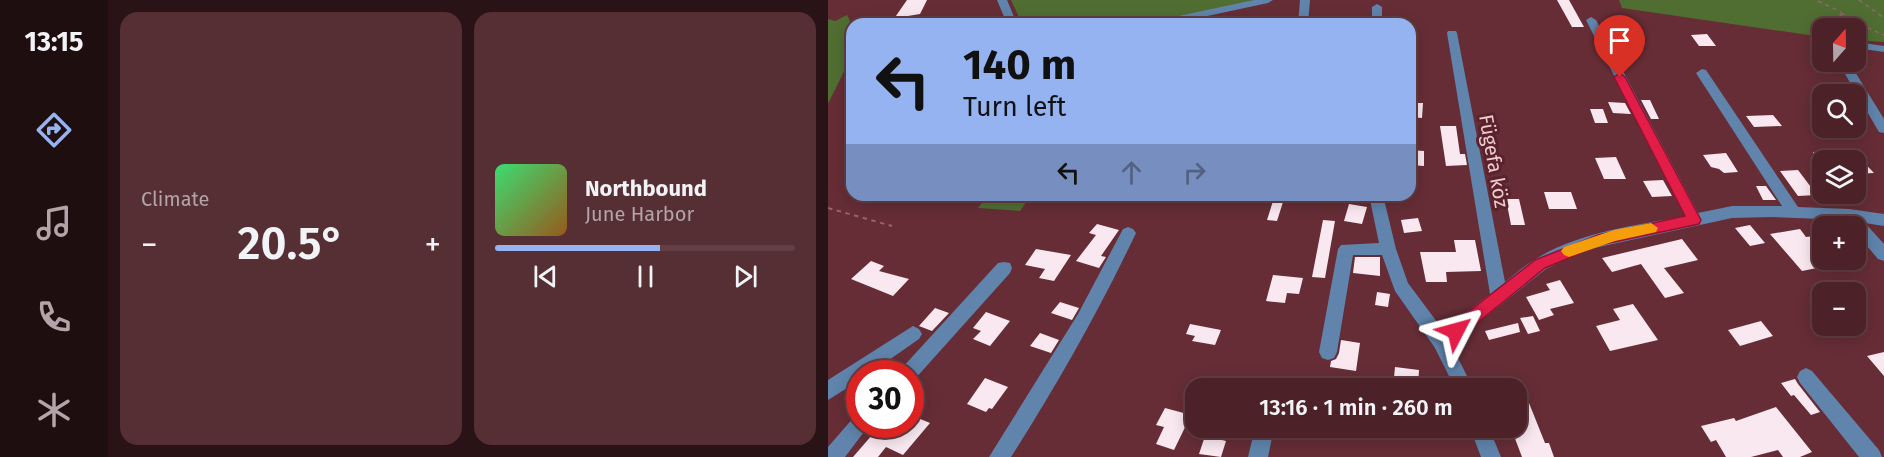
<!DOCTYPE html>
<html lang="en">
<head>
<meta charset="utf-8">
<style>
  :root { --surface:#4c2228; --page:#562f34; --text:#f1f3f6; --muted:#b2a4a8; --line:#633f45; --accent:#95b2f1 }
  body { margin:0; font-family:"Fira Sans",sans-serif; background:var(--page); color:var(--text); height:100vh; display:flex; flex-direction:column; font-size:22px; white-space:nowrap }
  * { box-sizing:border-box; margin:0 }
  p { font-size:20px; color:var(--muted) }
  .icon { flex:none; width:33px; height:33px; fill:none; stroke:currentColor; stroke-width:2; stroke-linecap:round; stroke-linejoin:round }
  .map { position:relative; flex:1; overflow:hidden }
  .side { display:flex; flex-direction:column; gap:12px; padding:12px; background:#2a1316; width:720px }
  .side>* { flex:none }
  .banner { position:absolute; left:18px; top:18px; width:570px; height:183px; border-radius:18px; box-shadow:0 3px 15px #0003,0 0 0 2px var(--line); background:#95b2f1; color:#111; overflow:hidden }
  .needle { width:39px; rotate:20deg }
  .buttons { position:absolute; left:984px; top:18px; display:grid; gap:12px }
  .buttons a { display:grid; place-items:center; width:54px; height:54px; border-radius:12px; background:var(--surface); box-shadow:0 3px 15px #0003,0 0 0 2px var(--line); font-size:30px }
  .speed { position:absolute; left:18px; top:360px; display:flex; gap:12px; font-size:30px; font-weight:700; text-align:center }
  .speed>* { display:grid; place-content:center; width:78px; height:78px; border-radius:50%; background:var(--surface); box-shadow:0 3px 15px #0003,0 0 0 2px var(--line); line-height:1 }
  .speed .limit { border:9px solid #d22; background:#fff; color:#111 }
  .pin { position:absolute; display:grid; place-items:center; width:51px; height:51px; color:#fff; margin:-62px -26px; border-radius:50% 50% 50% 0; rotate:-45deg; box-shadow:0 0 6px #0007 }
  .pin .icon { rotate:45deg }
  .me { position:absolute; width:66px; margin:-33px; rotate:51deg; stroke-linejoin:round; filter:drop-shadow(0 0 4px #0008) }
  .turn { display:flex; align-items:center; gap:21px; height:126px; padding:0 18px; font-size:27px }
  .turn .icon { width:78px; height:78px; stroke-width:2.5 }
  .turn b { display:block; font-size:42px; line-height:51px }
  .lanes { display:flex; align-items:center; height:57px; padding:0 18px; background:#0003; justify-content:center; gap:30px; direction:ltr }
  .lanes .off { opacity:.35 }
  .big { font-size:45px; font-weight:600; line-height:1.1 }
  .side .card { flex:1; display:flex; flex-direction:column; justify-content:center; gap:9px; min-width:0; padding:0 21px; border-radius:18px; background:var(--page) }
  .song { display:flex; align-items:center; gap:18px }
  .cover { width:72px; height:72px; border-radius:9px; background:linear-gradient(135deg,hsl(140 70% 55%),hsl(30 70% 35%)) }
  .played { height:6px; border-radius:3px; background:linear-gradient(90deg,var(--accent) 55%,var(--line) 55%) }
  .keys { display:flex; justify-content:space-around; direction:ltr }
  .heat { display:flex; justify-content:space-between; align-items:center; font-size:33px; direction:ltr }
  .side .tiles { flex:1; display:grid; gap:12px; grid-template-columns:repeat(2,1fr) }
  .trip { position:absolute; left:357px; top:378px; width:342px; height:60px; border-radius:18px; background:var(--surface); box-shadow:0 3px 15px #0003,0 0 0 2px var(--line); font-weight:600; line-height:60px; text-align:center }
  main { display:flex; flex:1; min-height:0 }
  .tab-bar { display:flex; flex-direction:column; width:108px; justify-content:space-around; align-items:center; background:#1e0e10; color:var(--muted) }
  .tab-bar .icon { width:42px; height:42px }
  .tab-bar .on { color:var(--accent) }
  .tab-bar b { font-size:27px; color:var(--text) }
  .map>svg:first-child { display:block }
  .green { fill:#506e32 }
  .building { fill:#f9e8ef }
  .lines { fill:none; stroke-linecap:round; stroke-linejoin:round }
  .path-far1 { stroke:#96646b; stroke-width:1.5; stroke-dasharray:4 4; stroke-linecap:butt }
  .path { stroke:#96646b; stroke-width:2; stroke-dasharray:4.5 4.5; stroke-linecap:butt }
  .minor { fill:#6084ac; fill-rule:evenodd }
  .route { fill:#e11d48; stroke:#92132f; stroke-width:1.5 }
  .slow { fill:#f59e0b }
  .labels { text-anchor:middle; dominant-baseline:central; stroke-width:6; stroke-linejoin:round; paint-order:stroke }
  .street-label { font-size:20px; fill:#efcbce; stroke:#5a222c }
</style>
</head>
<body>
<main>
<nav class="tab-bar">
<b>13:15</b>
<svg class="icon on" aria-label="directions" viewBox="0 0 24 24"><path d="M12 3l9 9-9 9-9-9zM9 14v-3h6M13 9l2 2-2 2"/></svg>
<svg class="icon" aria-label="music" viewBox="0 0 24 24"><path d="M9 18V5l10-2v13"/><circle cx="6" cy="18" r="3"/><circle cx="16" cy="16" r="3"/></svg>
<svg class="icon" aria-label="phone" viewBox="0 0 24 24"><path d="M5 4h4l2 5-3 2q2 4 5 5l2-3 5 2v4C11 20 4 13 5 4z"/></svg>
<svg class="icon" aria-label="climate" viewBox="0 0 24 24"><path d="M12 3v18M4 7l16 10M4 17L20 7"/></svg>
</nav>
<section class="side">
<div class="tiles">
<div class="card"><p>Climate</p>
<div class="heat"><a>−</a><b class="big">20.5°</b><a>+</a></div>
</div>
<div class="card">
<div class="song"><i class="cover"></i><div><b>Northbound</b><p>June Harbor</p></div></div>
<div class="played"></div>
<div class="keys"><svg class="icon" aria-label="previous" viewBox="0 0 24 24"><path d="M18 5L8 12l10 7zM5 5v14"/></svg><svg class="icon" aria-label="pause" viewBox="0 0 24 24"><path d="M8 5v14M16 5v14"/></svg><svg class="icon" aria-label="next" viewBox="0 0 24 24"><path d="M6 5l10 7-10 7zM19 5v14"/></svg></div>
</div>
</div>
</section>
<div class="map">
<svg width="1056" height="457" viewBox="0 0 1056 457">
  <rect width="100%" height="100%" fill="#662d36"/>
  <!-- green -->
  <path class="green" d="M183,0H433L317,24H194Z
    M791,0H1056V42L1028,40V28H994V37L794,8Z
    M19,15C36,43 12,78 0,104V19L7,21Z
    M160,195H203L192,211L150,208Z"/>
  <!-- building -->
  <path class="building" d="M79,0H99L92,14L80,16L77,21L63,23Z
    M729,0H741L756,27H744Z
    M779,26H796L804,39H786Z
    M879,34L888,46H871L863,35Z
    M813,100H822L831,119H823Z
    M780,102L797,103L803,114L785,113Z
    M582,103H595L594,118L582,117Z
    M762,109H775L780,123H767Z
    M945,115L954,126L926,127L918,116Z
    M612,126H628L632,154H637L639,165L618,166Z
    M582,150L596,151V166L582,165Z
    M1024,150L1046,173L1028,174V160H986L985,152Z
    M898,153L910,172L896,173L891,169L883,167L875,155Z
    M788,157L798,179H776L767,158Z
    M970,170L989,195L970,196L952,171Z
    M835,180L844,196L824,197L815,181Z
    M928,186H938L948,200H935Z
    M716,192H743L749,209H721Z
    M678,199H691L697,225H683Z
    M445,201L455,202L449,221L439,220Z
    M521,204L539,207L534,224L516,221Z
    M590,218L594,231L576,233L573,220Z
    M495,220L507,221L497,278L484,277Z
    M269,224L291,230L273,256L278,257L271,268L248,261L268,235L261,233Z
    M922,225L937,243L922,246L907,228Z
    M972,229L978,237L994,235V267L974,271L942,234Z
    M854,239L870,260L836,268L856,293L837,298L813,264L784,272L774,258Z
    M626,240H647L653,271L618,272L619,282H598L592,252H628Z
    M208,249L243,255L226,281L211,278L217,269L197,265Z
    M527,257H552V276L525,273Z
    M43,261L56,266L51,271L81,279L65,296L23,279Z
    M445,275L475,278L471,294L459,293L457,303L438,301Z
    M732,280L746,303L722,309L726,315L711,320L698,297L722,290L718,284Z
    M549,292L562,294L560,307L547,305Z
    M232,302L251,308L244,320L223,313Z
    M805,304L830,340L782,351L768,326L792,320L785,309Z
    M107,308L121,313L104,331L91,326Z
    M158,312L182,321L162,346L145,339L153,331L145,328Z
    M705,316L712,331L700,334L692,318Z
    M933,321L945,336L912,346L900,330Z
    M690,323L692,332L661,340L657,331Z
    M362,324L393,330L387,345L364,341L367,336L358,334Z
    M212,333L231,340L223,353L202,346Z
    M513,340L532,343L528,371L502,367L503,361L508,359L511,353Z
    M1056,352V376L1039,356Z
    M567,367L591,370L590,388H565Z
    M157,378L180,387L164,409L161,408L158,412L139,404Z
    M967,379L970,384L992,412L983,415L966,395L963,396L953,383Z
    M701,403L717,443H721L726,457H694L683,428H688V405Z
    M948,407L984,452L972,457H955L950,450L923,457H898L888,440L883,442L873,426L906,418L908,421Z
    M337,408L363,415L346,450L328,444L336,427L328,425Z
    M85,416L102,423L75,455L58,447L50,457H25L51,427L69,435L78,424H82Z
    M377,436L398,441L393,457L371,454Z"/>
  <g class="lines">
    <!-- path-far1 -->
    <path class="path-far1" d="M1031,0L1056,18
      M990,1L1013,12
      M1014,17L1011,12L1029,21
      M1012,28L1011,20L1015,17L1056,35"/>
    <!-- path -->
    <path class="path" d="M0,208L64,226"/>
    <!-- minor -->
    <path class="minor" d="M169,0H179L189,24H179Z
      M426,0H445L440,3L342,24H322L327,21Z
      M472,0H482L480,24H470Z
      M549,4L554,7V24H544V7Z
      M763,17L768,20L870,213L904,206H954L868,73L874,69L878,70L970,207L1021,209L1056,214V226L1037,223L1056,244V261L1050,259L1028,233V226H1022L1017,220L943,217L904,218L757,250L718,269L623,344L645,388H627L607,348L567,291L554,255H525L509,352L506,358L500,360L494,358L491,352L510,249L513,245L551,243L541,195H555L568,249L580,283L615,330L662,294L619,33L620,31H628L629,33L677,282C686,275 696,266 706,260C750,232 806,226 857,216L758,20Z
      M1028,42L1056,46V52L1028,48Z
      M1010,62H1021L1056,119V133L1051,132Z
      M300,227L305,229L308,233C271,311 229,385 183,457H161L250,314L295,229Z
      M176,262L182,263L184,268L182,273L86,380L82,381V374H71L74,368L170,263Z
      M85,326L91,329L94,334L91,339L41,374H32V380L0,400V380Z
      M978,368L984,371L1051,450L1054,457H1031L972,383L969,377L972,371Z
      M32,415V424H42L17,457H0V447L26,417Z
      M427,428H446L440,457H420Z
      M642,428H661L673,457H653Z"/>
  </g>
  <!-- route -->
  <path class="route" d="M792,73L797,77L873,220L871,224L772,245L717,268L633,336L628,338L622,336L620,331L622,326L707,260L770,235L857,216L786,77Z"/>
  <!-- slow -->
  <path class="slow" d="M823,223L830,228L828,232L787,241L741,257L736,255L733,251L736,247L786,230Z"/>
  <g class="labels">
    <!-- street labels -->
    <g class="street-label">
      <text transform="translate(666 161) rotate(80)">Fügefa köz</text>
    </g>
  </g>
</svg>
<div class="buttons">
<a><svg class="needle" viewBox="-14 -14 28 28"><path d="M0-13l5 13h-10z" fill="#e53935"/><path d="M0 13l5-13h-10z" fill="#b2a4a8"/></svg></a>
<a><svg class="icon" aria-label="search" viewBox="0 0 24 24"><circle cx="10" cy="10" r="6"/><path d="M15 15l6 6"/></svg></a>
<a><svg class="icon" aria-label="layers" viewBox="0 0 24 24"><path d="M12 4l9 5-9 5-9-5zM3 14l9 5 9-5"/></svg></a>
<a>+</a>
<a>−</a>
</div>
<div class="speed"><div class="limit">30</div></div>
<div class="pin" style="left:792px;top:77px;background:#d93025"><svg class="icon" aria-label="arrive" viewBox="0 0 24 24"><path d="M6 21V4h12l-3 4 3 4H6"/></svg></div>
<svg class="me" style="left:628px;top:331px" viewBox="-20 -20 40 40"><path d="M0-17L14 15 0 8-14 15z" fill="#e11d48" stroke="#fff" stroke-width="4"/></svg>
<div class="trip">13:16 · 1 min · 260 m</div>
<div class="banner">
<div class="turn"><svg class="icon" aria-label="left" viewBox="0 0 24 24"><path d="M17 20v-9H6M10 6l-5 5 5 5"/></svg><div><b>140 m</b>Turn left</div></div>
<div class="lanes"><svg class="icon" aria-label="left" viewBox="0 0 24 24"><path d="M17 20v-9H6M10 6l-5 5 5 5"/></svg><svg class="icon off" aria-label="ahead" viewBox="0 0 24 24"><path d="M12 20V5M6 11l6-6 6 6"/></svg><svg class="icon off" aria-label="right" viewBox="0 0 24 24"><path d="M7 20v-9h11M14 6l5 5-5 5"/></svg></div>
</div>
</div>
</main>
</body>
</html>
